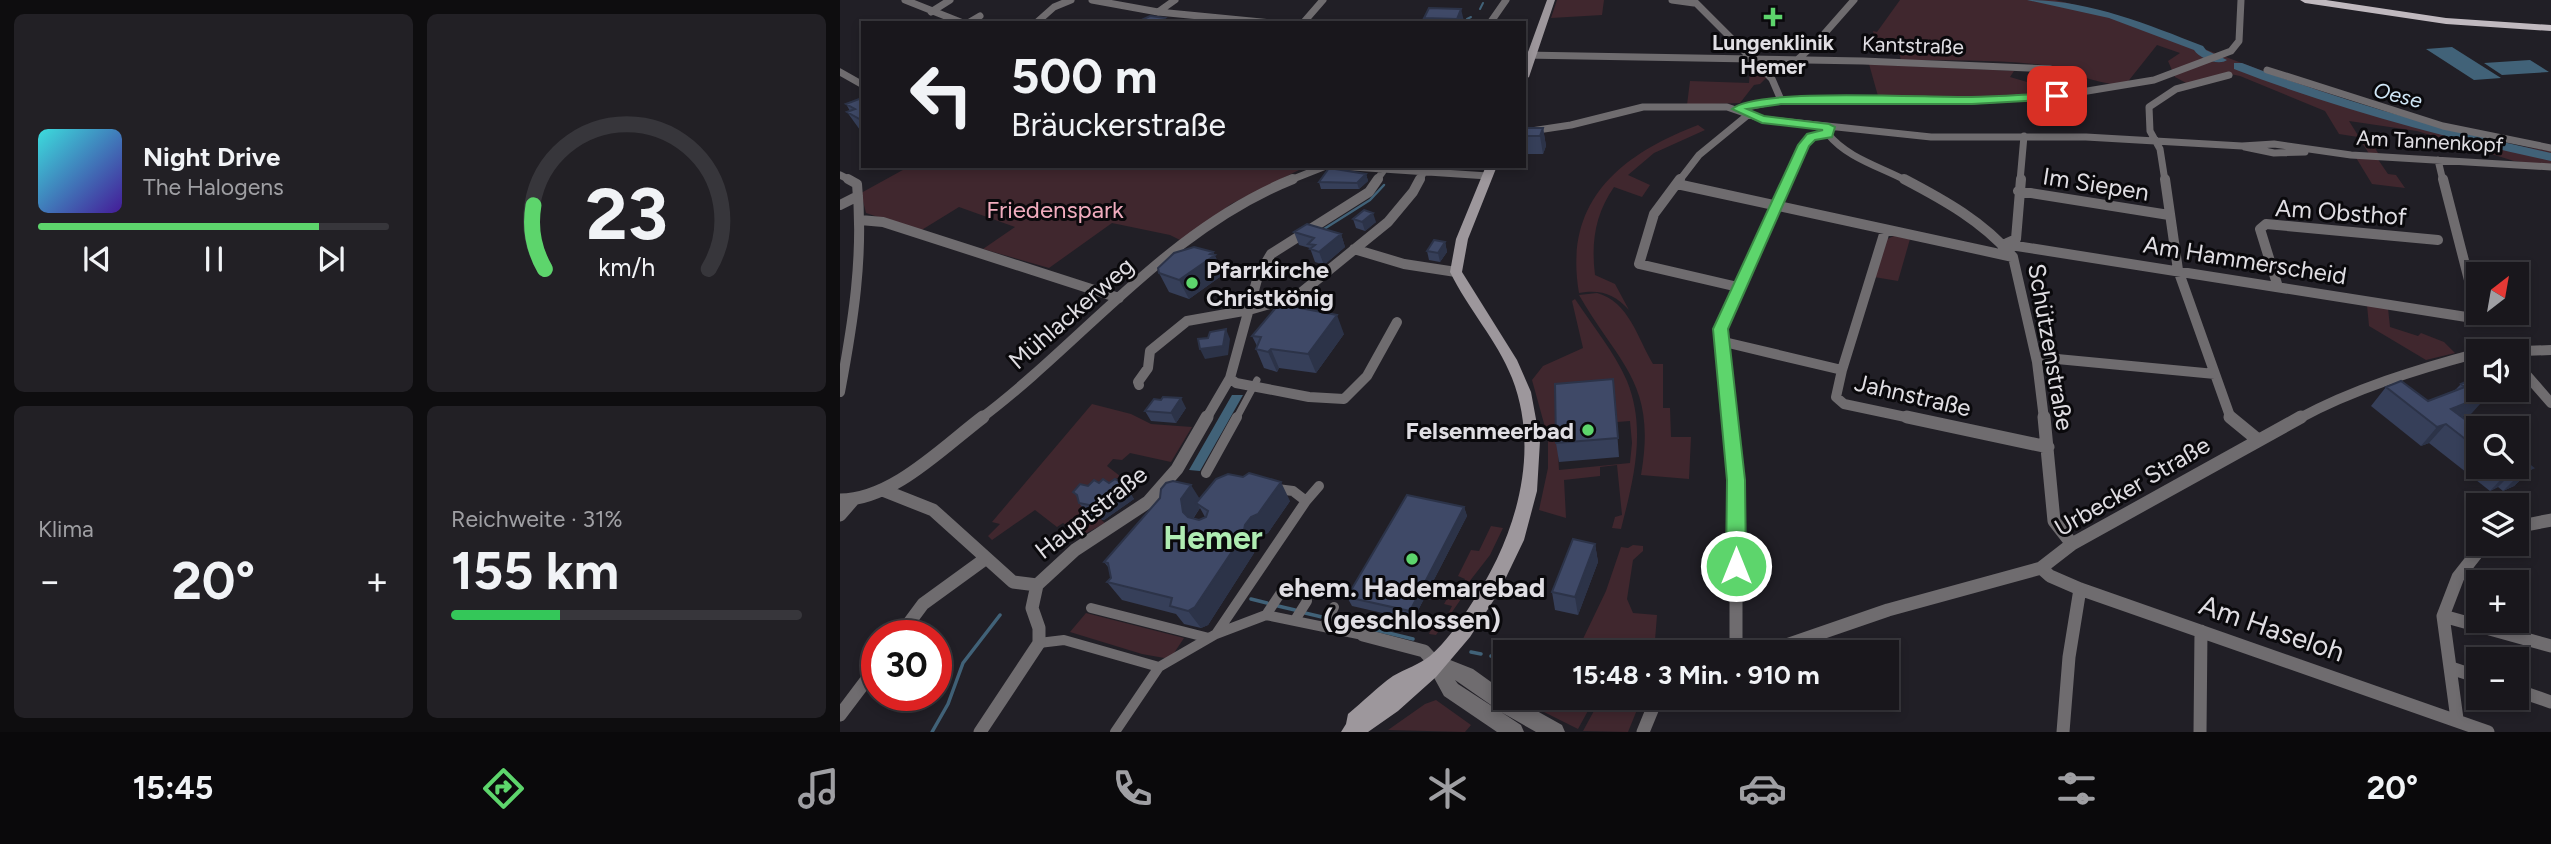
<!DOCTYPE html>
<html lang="de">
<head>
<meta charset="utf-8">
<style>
  :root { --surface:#19171c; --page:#222025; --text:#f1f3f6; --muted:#9f9fa3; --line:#37363b; --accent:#5dd56c }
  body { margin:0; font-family:Figtree,sans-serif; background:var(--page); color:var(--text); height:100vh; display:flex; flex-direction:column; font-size:26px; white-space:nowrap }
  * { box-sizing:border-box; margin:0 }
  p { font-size:23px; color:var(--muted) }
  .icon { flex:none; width:38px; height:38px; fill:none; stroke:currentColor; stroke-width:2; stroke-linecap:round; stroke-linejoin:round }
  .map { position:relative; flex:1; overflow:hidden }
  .drawer { display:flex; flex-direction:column; gap:14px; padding:14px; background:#0e0d0f; width:840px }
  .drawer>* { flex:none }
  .guide { position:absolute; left:21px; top:21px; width:665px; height:147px; border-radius:0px; box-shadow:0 4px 10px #0003,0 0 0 2px var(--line); background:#19171c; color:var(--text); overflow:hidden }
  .needle { width:46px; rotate:31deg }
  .tools { position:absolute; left:1626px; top:262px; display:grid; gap:14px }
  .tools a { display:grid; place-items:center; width:63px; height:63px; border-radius:0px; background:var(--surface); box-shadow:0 4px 10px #0003,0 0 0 2px var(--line); font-size:35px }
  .speed { position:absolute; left:21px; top:620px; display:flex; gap:14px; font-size:35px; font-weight:700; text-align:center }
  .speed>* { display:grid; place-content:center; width:91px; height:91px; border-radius:50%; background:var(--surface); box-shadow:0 4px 10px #0003,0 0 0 2px var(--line); line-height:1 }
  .speed .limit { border:10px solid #d22; background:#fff; color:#111 }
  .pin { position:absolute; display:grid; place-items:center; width:60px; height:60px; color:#fff; margin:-30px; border-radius:14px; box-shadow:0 4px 10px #0006 }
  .me { position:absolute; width:77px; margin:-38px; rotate:0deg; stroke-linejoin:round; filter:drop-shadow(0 0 5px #0008) }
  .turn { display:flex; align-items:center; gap:24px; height:147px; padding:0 35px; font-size:32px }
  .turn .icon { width:91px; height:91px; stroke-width:2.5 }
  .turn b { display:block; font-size:49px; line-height:60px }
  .big { font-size:52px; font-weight:700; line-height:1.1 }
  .drawer .card { flex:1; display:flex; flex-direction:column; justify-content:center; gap:10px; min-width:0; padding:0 24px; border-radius:10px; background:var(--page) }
  .drawer .dial { align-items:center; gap:0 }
  .dial svg { height:182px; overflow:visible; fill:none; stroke:var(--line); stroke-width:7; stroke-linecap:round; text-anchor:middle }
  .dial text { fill:var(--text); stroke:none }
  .song { display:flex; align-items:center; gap:21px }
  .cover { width:84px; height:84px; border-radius:10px; background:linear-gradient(135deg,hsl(180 70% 55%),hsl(260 70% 35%)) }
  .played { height:7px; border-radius:4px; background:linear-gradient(90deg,var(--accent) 80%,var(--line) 80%) }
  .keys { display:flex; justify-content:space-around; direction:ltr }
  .heat { display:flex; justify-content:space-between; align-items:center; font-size:38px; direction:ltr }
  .charge { height:10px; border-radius:5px; background:linear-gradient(90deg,#34c759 31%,var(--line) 0) }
  .drawer .tiles { flex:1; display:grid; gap:14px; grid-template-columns:repeat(2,1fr) }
  .trip { position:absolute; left:653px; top:640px; width:406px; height:70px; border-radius:0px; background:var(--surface); box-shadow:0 4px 10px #0003,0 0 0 2px var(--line); font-weight:700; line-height:70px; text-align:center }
  .menu { display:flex; height:112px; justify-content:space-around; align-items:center; background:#0a090b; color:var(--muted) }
  .menu .icon { width:49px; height:49px }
  .menu .on { color:var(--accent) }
  .menu b { font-size:32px; color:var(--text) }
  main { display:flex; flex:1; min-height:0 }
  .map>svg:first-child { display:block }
  .green { fill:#40272e; fill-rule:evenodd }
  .water { fill:#416278 }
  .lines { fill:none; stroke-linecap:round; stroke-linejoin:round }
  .stream-far2 { stroke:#416278; stroke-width:2 }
  .stream-far1 { stroke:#416278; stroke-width:2.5 }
  .stream { stroke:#416278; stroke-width:3.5 }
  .river { fill:#416278; fill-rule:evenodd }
  .pedestrian-far1 { stroke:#6f6c6f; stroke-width:7 }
  .pedestrian { stroke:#6f6c6f; stroke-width:10 }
  .minor-far2 { stroke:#6f6c6f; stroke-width:7 }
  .minor-far1 { stroke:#6f6c6f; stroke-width:10 }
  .minor { stroke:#6f6c6f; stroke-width:13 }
  .tertiary { fill:#6f6c6f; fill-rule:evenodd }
  .secondary { fill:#9d979c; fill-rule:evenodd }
  .primary { fill:#c0b9bf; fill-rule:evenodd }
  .wall { fill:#363f59; fill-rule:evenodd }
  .shaded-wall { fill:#2c3348 }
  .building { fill:#3f4967; stroke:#2c3348; stroke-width:2 }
  .route { fill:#5dd56c; stroke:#3c8a46; stroke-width:2 }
  .poi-dot { fill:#5dd56c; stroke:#0a090c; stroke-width:2.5 }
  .labels { text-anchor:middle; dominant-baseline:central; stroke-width:6; stroke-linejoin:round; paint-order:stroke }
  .far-poi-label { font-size:21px; font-weight:bold; fill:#e0dee3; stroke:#0a090c }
  .far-street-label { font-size:21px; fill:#e0dee3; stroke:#0a090c }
  .far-water-label { font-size:21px; font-style:italic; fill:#d1e8f8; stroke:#0a090c }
  .street-label { font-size:24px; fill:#e0dee3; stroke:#0a090c }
  .park-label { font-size:24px; fill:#f0acbe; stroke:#0a090c }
  .poi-label { font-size:24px; font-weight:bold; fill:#e0dee3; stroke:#0a090c; text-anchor:start }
  .near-poi-label { font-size:28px; font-weight:bold; fill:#e0dee3; stroke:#0a090c }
  .near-street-label { font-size:28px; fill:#e0dee3; stroke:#0a090c }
  .district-label { font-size:32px; font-weight:bold; fill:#afecb2; stroke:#0a090c }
</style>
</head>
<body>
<main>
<section class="drawer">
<div class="tiles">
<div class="card">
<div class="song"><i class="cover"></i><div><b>Night Drive</b><p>The Halogens</p></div></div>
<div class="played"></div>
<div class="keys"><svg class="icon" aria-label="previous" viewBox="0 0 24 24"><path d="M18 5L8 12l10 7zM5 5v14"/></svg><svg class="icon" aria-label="pause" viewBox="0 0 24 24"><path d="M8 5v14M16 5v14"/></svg><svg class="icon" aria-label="next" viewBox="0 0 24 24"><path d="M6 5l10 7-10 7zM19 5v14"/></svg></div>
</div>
<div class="card dial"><svg viewBox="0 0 100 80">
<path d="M14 69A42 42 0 1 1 86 69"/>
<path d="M14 69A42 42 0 0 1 9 41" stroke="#5dd56c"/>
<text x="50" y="56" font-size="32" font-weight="700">23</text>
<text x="50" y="72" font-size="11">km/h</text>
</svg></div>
<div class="card"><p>Klima</p>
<div class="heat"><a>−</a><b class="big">20°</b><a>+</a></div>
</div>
<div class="card"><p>Reichweite · 31%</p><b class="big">155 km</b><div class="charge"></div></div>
</div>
</section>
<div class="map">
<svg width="1711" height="732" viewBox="0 0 1711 732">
  <rect width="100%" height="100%" fill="#211f26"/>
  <!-- green -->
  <path class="green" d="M717,0H764L762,15L711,18Z
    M1060,0H1215L1269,13L1415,68L1539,111L1666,144L1711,151V166L1674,161L1577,131L1509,121L1519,137L1529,139L1540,156L1530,155L1518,137L1499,134L1485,111L1400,76L1385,73L1348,84L1335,77L1328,61L1340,53L1317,45L1286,84C1258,87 1230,69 1202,65C1156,59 1108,61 1061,60L1057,44L1036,43L1033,31L1037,32Z
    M902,59H911L927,77L920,84L914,85L900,103L847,105L850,81L909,83L910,70L902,69Z
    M1029,64L1174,71L1170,77L1201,86L1190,97L1038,96Z
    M858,125L865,130L814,153L788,175L810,185L802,197L774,187C755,214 751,243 755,275L775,284L789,310C775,294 760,289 739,293C723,201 780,155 858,125Z
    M1515,156L1537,158L1548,174L1556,175L1565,188L1532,184Z
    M70,166H458L459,170L391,204L342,241L330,235L272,223L209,268L143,249L175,227L119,207L80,231L26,213L21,193Z
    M1054,236L1070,239L1058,281L1034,277L1047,239Z
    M757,293C789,302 797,337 813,364H823V408H830L831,437H851L849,479L801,475C817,383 780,366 739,295Z
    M735,299C752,325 775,353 787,381C807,430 793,481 781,529L772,528L775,517L782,515L777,465L760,467V476L724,480L726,518L699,510L708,468V438L692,380L703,366L743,348L732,301ZM775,396L777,422L790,421L792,443L790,463L719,470L715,401Z
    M1527,305L1548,308L1550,327L1578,336L1581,333L1604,342L1615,353L1586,360L1529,326Z
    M252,404L291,414L311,424L352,427L331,462L290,453L282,460L273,459L267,466L280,476L242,505L251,521L259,518L265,523L243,535L223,523L217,527L195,510L152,540L148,536L160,524L152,522Z
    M651,526L663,528L650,555L629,582L631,583L619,598L621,599L596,635L589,634L597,616L606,618L612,606L604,604L608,597L616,598L625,579L618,576L631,550L639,551Z
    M793,545L803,546V551L793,560L787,599L793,613L817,615L814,653H792L742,641L766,591L781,547L788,548Z
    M246,613L344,638L330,659L302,654L230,632Z
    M713,698H755L738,729L704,712Z
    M761,698L801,700L788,732L743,731Z
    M596,700L631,725L625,732L548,730L585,704Z"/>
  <!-- water -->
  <path class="water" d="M1612,47L1661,78L1634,80L1586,49Z
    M1690,60L1709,72L1662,75L1644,63Z
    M392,395H403L360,471L349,470Z"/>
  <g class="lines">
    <!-- stream-far2 -->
    <path class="stream-far2" d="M640,9L643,3
      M627,19L631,17"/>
    <!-- stream-far1 -->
    <path class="stream-far1" d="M484,229L530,200L544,185"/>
    <!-- stream -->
    <path class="stream" d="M411,599L427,603
      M438,606L455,610
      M465,613L482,617
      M494,619L518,625
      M536,630L573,639
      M631,652L641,654
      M651,656L665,660
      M92,732L108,704L123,663L160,615"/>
    <!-- river -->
    <path class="river" d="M1187,0C1249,0 1306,24 1363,46L1366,50L1387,60C1379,66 1360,59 1354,50L1269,18Z
      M1394,63H1402C1503,102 1606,130 1711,153V161C1603,137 1497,109 1394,69Z"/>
    <!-- pedestrian-far1 -->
    <path class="pedestrian-far1" d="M396,419L417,380"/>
    <!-- pedestrian -->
    <path class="pedestrian" d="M366,473L397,417
      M437,489L453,491L466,501
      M251,608L369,638
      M426,615L440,594
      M455,620L467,601
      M484,627L494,607
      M376,634L466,501L479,486
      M199,643L224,640L319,667
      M275,732L319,667L376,634L426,615L523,635"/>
    <!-- minor-far2 -->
    <path class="minor-far2" d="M65,0L123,23
      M252,0L318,12L433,23
      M832,0L854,3
      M853,0L932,79L941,100
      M91,12L110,0
      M318,12L335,0
      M128,23L140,16
      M196,23L214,7L231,0
      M463,23L483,0
      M650,23L666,0
      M684,55L1023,61L1210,69
      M957,60L977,42L1014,0
      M1427,70L1603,126L1711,148
      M0,72L23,85
      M898,109L941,100L1132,101L1217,96L1314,80L1391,51L1399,41L1401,0
      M989,130L988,134C1007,158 1041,167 1067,181
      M684,132L731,125L803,107H887L922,119L1091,137H1246L1402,146L1434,144L1511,155L1711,167
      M1405,147L1434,153L1465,152
      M1598,160L1603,181
      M498,166L648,176
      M0,175L12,181
      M448,181L486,166
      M536,181L544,170
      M579,181L587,166
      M839,181L859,155L909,114
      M948,181L964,145L971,137L988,134
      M1180,181L1184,136
      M1325,181L1320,149L1310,131L1309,107L1336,89L1389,75"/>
    <!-- minor-far1 -->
    <path class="minor-far1" d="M840,179L814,214L799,264L898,287
      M1064,179C1104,200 1144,222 1173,257L1197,362L1204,419
      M1325,179L1338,270L1391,419
      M837,184L1173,257
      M1178,191L1329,215
      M0,205L18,196
      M20,220L43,222L279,298
      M1167,243L1176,239L1181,179
      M1164,244L1639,319L1603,179
      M514,249L564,264L616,272
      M1438,287L1420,229L1426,224L1598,240
      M880,341L1002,370L996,397L1004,404L1075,419
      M1657,352L1711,350
      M1196,357L1375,374
      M1676,363L1711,403
      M1002,370L1045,231
      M390,378L396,383L469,397L504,399L527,376L557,322
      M299,385L298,382L308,368L310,351L347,321L409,310L457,296L548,222L573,192L580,179
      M0,392C13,323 24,255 17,184L8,179
      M140,419C245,340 328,229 453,179
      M366,419L390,378L418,276L431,254L529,192L538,179
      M890,419L880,329L948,179
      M1458,419C1513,389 1578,369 1638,353"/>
    <!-- minor -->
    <path class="minor" d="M889,417L896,480V653
      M1067,417L1208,447
      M1204,417L1214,521L1232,544
      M1390,417L1418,440
      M45,491L93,510L173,582L197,585
      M0,500C52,500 102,448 143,417
      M0,515L13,500
      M1676,527L1711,520
      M1201,568L1210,576L1240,589L1648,732
      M1603,616L1711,646
      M60,635L83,604L145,559
      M523,635L584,651L595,663
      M923,653L1048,610L1201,568L1232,544L1461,417
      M1611,668L1638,677
      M1676,690L1711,702
      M0,715L37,666
      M1617,719L1603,616L1618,577L1644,544
      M140,732L199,643V628L192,608L197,585L235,550L308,502L337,469L367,417
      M803,732L817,698
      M1223,732L1229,657L1240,589
      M1360,732L1361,631"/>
    <!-- tertiary -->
    <path class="tertiary" d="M595,654L633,669L665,692V698H674L722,725L725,732H696L661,712L615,680L618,684L681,725L684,732H657L604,696L586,663L588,657Z"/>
    <!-- secondary -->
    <path class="secondary" d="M707,0H715L689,77L684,80V63Z
      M646,166H657L628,239L622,272L677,360L691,392L700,441L697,491L684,540L659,592L630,637L596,677L558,711L528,732H501L506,724L508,714C523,702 537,687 553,676C565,669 580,664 590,656C606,642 619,623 630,606C674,541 702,455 672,378C657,340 628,309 610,272L616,239Z"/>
    <!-- primary -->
    <path class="primary" d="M1460,0H1486L1606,18L1711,25V31L1606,24L1465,3Z"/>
  </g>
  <!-- wall -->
  <path class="wall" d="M589,8L624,21L623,23H585L584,18Z
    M23,101V132L20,130L7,112L10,111L6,104Z
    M684,128H703L706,146L703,154H688L684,163Z
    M526,174L528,181L519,189H481L479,182Z
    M513,219L536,222L525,231L516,228Z
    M454,232L501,234L505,247L484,265L475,262L470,248L459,245Z
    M605,242L607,252L600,262L589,260L587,251Z
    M373,252L384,274L349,299L329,292L319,273Z
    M504,334L476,373L439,368L437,372L424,368L416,349L417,346L412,336Z
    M773,379L779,457L719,462L716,443Z
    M1630,380L1632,413L1622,417L1638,429V467L1693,468L1674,486L1663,491L1658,487L1650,491L1589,443L1581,446L1531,406L1546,387L1588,401L1615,390L1621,384Z
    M321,400L346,408L336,423L311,421L305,411Z
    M259,483L284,484L294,499L264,520L250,517L239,503L238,498L233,492Z
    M320,498L450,501L428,533L421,536L416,543L414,553L368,625L361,628L344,624L336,614L282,600L267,582L271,578L269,568L264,562ZM360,508L365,517L359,520L353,519Z
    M624,507L627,516L573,620L512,606L507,597Z
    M755,544L758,562L738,615L715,610L712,592Z"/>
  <!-- shaded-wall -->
  <path class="shaded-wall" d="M621,9L624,21L623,23H618L617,19Z
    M703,128L706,146L703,154L700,136Z
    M685,136L688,154L684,163V138Z
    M526,174L528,181L519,189L517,183Z
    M533,213L536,222L525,231L522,222Z
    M501,234L505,247L484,265L479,252Z
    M605,242L607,252L600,262L598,253Z
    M373,252L384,274L349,299L339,280Z
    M497,315L504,334L476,373L468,354Z
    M386,329L390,339L388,355L365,359L360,349Z
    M431,349L439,368L437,372L428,352Z
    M1649,394L1632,413L1595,428L1611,409Z
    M341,398L346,408L336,423L331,413Z
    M1606,424L1589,443L1581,446L1597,427Z
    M1677,468L1658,487L1650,491L1668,472Z
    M1693,468L1674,486L1663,491L1682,472Z
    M441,482L450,501L428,533L421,536L416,543L414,553L368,625L361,628L348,611L405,525Z
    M284,484L294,499L264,520L254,506Z
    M351,485L363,504L356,503L360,508L353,518L355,531L343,512L341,499Z
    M624,507L627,516L573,620L570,611Z
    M755,544L758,562L738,615L735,597Z"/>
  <!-- building -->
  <path class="building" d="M589,8L621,9L617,19L584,18Z
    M310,16L325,18L322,20L328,22L325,23H295Z
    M19,99L23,101V121L7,112L15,109L6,104Z
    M684,128H703L700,136H685L684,138Z
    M489,168L526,174L517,183L479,182Z
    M524,210L533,213L522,222L513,219Z
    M467,224L501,234L479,252L470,249L475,245L468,244L474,238L454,232Z
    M594,240L605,242L598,253L587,251Z
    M354,247L373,252L370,254L375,255L339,280L319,273L318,268L334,253Z
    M439,304L497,315L468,354L431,349L428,352L416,349L421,337L412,336Z
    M386,329L383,346L360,349L358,339L368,338L370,332Z
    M773,379L778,438L716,443L715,384Z
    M1630,380L1638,386V390H1644L1649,394L1611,409L1638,429V449L1606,424L1597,427L1546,387L1561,381L1588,401L1625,387L1621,384Z
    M323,397L341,398L331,413L305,411L314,399L321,400Z
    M1677,455L1693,468L1682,472L1677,468L1668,472L1662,467H1676Z
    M409,473L441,482L418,514L411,517L405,525L403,535L355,607L348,611L330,606L332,598L267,582L271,578L268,563L264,562L320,498L321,489L326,483L333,481L351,485L341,499L343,512L348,517L359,520L366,517L368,511L356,503L376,479L388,474L403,477Z
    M263,479L269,483L275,479L284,484L254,506L239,503L237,495L233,492L240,484L248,486L254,480L259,483Z
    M567,495L624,507L570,611L507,597Z
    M733,539L755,544L735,597L712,592Z"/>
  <!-- route -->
  <path class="route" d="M1217,93L1221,94V99L1132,104H941L907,109L924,116L989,124L995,127L992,137L975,140L969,146L888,329L905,480L906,566L903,572L896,574L889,572L886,566L887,480L873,329L958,145L967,134L983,130L922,123L892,109C916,87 1089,98 1131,97C1160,97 1188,94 1217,93Z"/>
  <!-- markers -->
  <g class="poi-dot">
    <path d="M929.5 6.5h7v7h7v7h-7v7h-7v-7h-7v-7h7z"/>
    <circle cx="352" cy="283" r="7"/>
    <circle cx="748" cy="430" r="7"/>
    <circle cx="572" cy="559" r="7"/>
  </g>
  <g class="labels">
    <!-- far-poi labels -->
    <g class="far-poi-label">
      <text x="933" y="42">Lungenklinik<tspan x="933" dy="24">Hemer</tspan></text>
    </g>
    <!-- far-street labels -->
    <g class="far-street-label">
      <text transform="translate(1073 45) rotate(2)">Kantstraße</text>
      <text transform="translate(1590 141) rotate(3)">Am Tannenkopf</text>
    </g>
    <!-- far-water labels -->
    <g class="far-water-label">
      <text transform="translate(1558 95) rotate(14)">Oese</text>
    </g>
    <!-- street labels -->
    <g class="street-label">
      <text transform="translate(1256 184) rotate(9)">Im Siepen</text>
      <text transform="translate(1501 212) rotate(4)">Am Obsthof</text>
      <text transform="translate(1405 260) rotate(9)">Am Hammerscheid</text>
      <text transform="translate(231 313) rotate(-41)">Mühlackerweg</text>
      <text transform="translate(1211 347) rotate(80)">Schützenstraße</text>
      <text transform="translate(1073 395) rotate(13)">Jahnstraße</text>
      <text transform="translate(1292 486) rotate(-30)">Urbecker Straße</text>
      <text transform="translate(251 512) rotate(-38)">Hauptstraße</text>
    </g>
    <!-- park labels -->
    <g class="park-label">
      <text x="215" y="209">Friedenspark</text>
    </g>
    <!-- poi labels -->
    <g class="poi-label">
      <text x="366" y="269">Pfarrkirche<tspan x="366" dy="28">Christkönig</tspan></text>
      <text x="734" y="430" text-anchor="end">Felsenmeerbad</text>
    </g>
    <!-- near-poi labels -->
    <g class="near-poi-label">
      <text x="572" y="587">ehem. Hademarebad<tspan x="572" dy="32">(geschlossen)</tspan></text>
    </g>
    <!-- near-street labels -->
    <g class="near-street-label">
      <text transform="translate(1432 628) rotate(19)">Am Haseloh</text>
    </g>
    <!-- district labels -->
    <g class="district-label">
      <text x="373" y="538">Hemer</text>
    </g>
  </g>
</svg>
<div class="tools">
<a><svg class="needle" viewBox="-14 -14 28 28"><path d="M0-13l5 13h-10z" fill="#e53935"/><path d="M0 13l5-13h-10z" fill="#9f9fa3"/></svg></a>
<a><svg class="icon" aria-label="sound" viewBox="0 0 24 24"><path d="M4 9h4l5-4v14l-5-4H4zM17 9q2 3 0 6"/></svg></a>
<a><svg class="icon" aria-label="search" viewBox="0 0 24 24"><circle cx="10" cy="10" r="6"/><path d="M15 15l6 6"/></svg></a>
<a><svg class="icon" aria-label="layers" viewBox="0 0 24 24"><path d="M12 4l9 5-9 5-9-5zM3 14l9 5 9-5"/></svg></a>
<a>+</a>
<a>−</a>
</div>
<div class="speed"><div class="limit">30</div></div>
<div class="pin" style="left:1217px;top:96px;background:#d93025"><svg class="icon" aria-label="arrive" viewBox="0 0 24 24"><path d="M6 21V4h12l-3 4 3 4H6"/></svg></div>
<svg class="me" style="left:896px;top:566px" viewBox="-20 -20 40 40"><circle r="17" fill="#5dd56c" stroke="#fff" stroke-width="3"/><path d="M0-11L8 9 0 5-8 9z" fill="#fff"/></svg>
<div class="trip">15:48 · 3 Min. · 910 m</div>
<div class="guide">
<div class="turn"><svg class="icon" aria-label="left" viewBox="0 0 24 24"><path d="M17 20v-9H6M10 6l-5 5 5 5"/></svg><div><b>500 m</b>Bräuckerstraße</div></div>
</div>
</div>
</main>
<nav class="menu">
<b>15:45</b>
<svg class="icon on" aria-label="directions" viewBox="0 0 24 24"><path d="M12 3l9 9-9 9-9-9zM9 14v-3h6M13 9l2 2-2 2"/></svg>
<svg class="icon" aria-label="music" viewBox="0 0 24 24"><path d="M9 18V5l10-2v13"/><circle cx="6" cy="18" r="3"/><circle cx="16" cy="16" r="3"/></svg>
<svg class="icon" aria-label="phone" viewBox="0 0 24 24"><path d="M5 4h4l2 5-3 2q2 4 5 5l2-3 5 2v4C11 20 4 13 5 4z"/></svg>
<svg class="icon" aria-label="climate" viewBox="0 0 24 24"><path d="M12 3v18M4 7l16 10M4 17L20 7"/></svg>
<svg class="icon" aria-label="car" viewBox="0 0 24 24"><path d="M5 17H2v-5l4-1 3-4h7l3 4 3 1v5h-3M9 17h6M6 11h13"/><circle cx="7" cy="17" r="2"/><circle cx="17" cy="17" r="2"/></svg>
<svg class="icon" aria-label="filters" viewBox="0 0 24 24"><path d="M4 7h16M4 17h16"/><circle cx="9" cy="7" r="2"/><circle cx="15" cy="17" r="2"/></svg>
<b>20°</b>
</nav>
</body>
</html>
